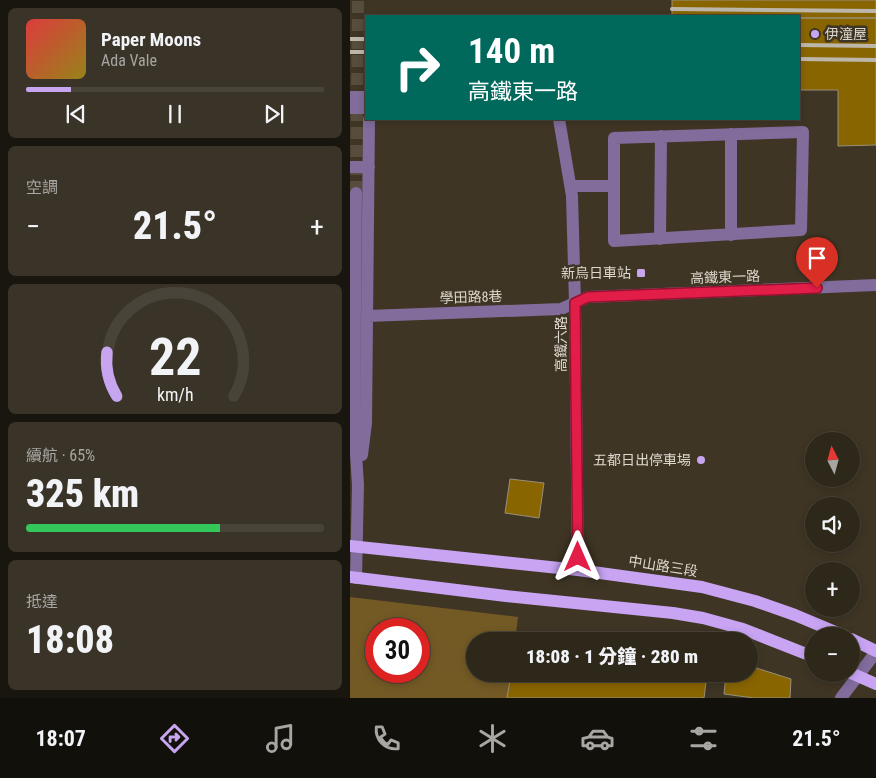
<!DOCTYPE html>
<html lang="zh-TW">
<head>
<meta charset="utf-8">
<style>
  :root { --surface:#2e281b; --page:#3a3428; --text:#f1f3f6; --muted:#a7a6a3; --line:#49443a; --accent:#c7a6ef }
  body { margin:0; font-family:"Roboto Condensed","Noto Sans TC",sans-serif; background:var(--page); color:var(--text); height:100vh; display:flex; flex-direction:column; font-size:19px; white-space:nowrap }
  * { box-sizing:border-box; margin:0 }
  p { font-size:16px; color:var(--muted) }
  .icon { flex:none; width:28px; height:28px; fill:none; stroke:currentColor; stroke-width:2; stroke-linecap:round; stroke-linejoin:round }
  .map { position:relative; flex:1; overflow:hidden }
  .sheet { display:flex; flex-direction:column; gap:8px; padding:8px; background:#19160f; width:350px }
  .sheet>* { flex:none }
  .hud { position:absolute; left:15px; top:15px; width:435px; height:105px; border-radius:0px; box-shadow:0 2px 8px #0003,0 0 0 1px var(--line); background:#00695c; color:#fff; overflow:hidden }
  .needle { width:32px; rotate:354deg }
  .buttons { position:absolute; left:455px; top:432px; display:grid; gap:10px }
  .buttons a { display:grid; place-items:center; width:55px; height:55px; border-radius:50%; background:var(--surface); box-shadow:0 2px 8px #0003,0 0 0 1px var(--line); font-size:25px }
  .speed { position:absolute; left:15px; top:618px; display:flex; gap:10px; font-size:25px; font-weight:700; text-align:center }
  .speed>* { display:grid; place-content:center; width:65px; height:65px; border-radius:50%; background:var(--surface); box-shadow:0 2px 8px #0003,0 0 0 1px var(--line); line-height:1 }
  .speed .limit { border:8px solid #d22; background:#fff; color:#111 }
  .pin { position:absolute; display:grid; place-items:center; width:42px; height:42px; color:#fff; margin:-51px -21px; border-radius:50% 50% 50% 0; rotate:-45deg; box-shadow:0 0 5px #0007 }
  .pin .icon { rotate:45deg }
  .me { position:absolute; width:55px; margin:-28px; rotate:0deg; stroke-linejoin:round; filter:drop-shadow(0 0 4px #0008) }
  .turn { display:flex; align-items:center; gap:18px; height:105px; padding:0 20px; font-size:22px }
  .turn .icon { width:65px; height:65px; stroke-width:2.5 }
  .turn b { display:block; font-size:35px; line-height:42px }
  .big { font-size:38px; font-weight:800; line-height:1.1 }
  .sheet .card { flex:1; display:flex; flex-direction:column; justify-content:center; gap:8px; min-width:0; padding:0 18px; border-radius:8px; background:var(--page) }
  .sheet .dial { align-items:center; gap:0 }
  .dial svg { height:130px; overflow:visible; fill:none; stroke:var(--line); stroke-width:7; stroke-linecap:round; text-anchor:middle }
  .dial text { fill:var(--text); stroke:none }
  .song { display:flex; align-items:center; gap:15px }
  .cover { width:60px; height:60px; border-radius:8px; background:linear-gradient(135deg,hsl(0 70% 55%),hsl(50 70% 35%)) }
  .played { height:5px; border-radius:2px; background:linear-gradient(90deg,var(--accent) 15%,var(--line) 15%) }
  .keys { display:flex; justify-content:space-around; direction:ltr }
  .heat { display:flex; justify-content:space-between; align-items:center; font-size:28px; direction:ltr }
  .charge { height:8px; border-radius:4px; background:linear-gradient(90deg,#34c759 65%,var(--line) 0) }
  .trip { position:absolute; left:116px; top:632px; width:292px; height:50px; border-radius:25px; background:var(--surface); box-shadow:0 2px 8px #0003,0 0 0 1px var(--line); font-weight:800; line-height:50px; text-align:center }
  .tab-bar { display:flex; height:80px; justify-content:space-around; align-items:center; background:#12100b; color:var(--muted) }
  .tab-bar .icon { width:35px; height:35px }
  .tab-bar .active { color:var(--accent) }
  .tab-bar b { font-size:22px; color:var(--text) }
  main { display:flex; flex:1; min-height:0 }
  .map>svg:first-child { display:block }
  .green { fill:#735a25; fill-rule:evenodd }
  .building { fill:#896500; stroke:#998f7b }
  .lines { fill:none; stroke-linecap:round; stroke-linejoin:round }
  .minor-tunnel { stroke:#564d3d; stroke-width:12; stroke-dasharray:12 6; stroke-linecap:butt }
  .minor { stroke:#816c9c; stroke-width:12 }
  .major { stroke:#c8a4f3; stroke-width:12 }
  .rail { stroke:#bdb7ab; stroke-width:4 }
  .route-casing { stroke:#92132f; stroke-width:12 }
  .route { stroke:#e11d48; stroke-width:9 }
  .poi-dot { fill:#c7a6ef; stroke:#3e3524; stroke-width:2 }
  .labels { text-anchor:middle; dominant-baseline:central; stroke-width:5; stroke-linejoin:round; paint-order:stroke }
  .poi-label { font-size:14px; fill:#ddd8cd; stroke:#3e3524; text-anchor:end }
  .street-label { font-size:14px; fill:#ddd8cd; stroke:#3e3524 }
</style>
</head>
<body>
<main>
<section class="sheet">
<div class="card">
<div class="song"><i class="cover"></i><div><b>Paper Moons</b><p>Ada Vale</p></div></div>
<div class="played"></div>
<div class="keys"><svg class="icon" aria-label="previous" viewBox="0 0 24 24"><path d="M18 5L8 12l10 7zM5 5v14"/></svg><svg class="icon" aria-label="pause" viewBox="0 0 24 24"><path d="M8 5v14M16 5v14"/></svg><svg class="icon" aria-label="next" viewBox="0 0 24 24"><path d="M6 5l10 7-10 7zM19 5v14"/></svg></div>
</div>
<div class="card"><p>空調</p>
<div class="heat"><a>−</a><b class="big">21.5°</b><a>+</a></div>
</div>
<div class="card dial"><svg viewBox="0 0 100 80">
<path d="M14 69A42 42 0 1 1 86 69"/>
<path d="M14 69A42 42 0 0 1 8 42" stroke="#c7a6ef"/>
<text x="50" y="56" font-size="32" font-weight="700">22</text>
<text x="50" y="72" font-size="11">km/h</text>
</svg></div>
<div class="card"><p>續航 · 65%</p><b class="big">325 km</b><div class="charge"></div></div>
<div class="card"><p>抵達</p><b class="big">18:08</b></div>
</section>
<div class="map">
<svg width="526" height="698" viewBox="0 0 526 698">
  <rect width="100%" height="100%" fill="#3e3524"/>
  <!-- green -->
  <path class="green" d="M0,597L168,617L165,641H125V674H161L157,698H0ZM26,629H69V671H26Z"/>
  <!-- building -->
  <path class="building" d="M322,0H526V18H449V16H322Z
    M449,18H526V145L488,146V90H449Z
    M160,479L194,483L189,518L155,513Z
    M166,632L241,641H165Z
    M400,666L441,679L440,698H404L374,694L376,674H400Z
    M161,674H357L354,698H157Z"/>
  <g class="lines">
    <!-- minor-tunnel -->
    <path class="minor-tunnel" d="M6,193L8,0"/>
    <!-- minor -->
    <path class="minor" d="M0,97H16
      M0,108H16
      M209,119L222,196L225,303L228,570
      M453,132L451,230L264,241V138Z
      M0,167H19
      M221,186H264
      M6,193L4,422L8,485L6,578
      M381,235V134
      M310,239L311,136
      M17,316L211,309L238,297L526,285
      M12,455L16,423L19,119
      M491,698L526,652"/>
    <!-- major -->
    <path class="major" d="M0,546L228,570L352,587L405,601L445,615L495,636
      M0,577L156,596L323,613L353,618L393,629L464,657
      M501,639L526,651
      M501,673L526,684"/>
    <!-- rail -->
    <path class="rail" d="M322,9L526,11
      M0,39H16
      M449,45L526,46
      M0,52H16
      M449,59L526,60"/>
  </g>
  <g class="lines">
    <defs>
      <path id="route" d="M228,557L225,303L238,297L467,288"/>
    </defs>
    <!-- route casing -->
    <use href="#route" class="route-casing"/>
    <!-- route -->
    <use href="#route" class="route"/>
  </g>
  <!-- markers -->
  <g class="poi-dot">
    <circle cx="465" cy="34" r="5"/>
    <rect x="286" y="268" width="10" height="10" rx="2.5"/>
    <circle cx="351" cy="460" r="5"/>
  </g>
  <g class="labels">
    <!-- poi labels -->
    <g class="poi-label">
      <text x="475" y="34" text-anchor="start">伊潼屋</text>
      <text x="281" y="273">新烏日車站</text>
      <text x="341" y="460">五都日出停車場</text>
    </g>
    <!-- street labels -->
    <g class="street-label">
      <text transform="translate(375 277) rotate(-2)">高鐵東一路</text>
      <text transform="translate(121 297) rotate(-2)">學田路8巷</text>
      <text transform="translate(211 344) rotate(-90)">高鐵六路</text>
      <text transform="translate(313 566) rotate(9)">中山路三段</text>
    </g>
  </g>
</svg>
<div class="buttons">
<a><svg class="needle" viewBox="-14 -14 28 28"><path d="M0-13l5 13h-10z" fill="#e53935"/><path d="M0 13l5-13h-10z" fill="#a7a6a3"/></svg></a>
<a><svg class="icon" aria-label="sound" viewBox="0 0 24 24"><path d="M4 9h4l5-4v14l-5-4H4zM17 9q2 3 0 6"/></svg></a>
<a>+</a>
<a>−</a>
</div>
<div class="speed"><div class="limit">30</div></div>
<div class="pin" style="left:467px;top:288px;background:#d93025"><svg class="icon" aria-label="arrive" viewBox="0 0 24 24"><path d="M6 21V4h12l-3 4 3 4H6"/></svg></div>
<svg class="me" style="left:228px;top:557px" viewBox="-20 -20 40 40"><path d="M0-17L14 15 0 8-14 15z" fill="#e11d48" stroke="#fff" stroke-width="4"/></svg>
<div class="trip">18:08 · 1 分鐘 · 280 m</div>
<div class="hud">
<div class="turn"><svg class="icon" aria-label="right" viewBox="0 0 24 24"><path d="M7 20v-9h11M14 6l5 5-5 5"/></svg><div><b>140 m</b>高鐵東一路</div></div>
</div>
</div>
</main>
<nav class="tab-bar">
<b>18:07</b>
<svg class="icon active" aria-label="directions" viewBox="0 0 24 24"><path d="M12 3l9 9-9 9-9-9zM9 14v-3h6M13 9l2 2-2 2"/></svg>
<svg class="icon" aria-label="music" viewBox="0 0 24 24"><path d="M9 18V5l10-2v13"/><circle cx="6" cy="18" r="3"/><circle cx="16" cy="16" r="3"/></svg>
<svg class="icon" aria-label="phone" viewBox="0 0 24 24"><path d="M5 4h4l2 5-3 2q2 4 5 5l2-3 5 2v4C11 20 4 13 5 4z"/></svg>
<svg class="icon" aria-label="climate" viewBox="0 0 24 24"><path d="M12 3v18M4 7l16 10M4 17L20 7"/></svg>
<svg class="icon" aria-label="car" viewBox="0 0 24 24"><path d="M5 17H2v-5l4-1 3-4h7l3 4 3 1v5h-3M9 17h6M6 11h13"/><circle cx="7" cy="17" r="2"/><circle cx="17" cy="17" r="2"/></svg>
<svg class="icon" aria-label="filters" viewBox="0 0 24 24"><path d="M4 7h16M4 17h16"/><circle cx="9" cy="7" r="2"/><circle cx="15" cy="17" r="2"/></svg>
<b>21.5°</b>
</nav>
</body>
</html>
